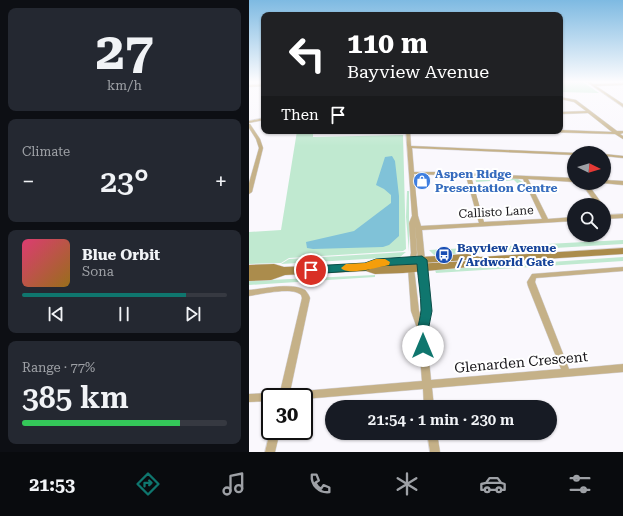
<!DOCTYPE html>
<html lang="en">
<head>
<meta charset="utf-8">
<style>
  :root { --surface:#171b24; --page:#242831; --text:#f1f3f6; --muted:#9ea1a6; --line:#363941; --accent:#0f766e }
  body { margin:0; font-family:"Roboto Serif",serif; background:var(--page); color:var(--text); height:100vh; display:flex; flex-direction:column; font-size:15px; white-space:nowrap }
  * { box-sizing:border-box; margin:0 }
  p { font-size:13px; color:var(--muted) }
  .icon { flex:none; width:22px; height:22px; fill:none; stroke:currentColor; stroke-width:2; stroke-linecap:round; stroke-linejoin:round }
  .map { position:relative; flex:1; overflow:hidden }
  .panel { display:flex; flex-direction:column; gap:8px; padding:8px; background:#0d0f14; width:249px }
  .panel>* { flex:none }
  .hud { position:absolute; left:12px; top:12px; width:302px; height:122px; border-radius:8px; box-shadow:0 1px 3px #0004; background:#202124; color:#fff; overflow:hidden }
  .needle { width:26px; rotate:95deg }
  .tools { position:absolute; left:318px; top:146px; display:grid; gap:8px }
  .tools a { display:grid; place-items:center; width:44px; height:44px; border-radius:50%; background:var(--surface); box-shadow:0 1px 3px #0004; font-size:20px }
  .speed { position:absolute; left:12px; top:388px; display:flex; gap:8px; font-size:20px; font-weight:700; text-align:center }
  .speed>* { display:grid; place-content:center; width:52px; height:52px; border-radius:50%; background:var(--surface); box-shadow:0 1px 3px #0004; line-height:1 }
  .speed .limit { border:2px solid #111; border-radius:6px; background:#fff; color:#111 }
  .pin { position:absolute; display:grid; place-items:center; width:34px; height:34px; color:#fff; margin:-17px; border:2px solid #fff; border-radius:50%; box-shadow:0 1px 4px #0007 }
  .me { position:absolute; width:44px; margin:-22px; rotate:0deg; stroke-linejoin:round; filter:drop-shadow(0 0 3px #0008) }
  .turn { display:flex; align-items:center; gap:14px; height:84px; padding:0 20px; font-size:18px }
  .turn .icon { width:52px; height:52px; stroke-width:2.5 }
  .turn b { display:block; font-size:28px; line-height:34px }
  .then { display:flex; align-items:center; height:38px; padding:0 20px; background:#0003; gap:8px; font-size:15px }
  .big { font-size:30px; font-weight:600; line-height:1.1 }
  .panel .widget { flex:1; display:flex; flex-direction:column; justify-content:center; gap:6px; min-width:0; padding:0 14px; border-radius:8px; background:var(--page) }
  .panel .dial { align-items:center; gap:0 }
  .dial b { font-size:52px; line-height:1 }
  .song { display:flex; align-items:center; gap:12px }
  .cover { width:48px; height:48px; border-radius:6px; background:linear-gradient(135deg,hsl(340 70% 55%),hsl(40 70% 35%)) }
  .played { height:4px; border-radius:2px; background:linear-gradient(90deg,var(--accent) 80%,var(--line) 80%) }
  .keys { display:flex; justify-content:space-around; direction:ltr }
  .heat { display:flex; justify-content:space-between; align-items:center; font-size:22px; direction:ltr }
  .charge { height:6px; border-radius:3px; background:linear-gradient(90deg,#34c759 77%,var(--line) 0) }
  .trip { position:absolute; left:76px; top:400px; width:232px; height:40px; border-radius:20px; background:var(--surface); box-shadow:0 1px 3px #0004; font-weight:600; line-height:40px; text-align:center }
  .dock { display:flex; height:64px; justify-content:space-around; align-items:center; background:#090b0e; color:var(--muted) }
  .dock .icon { width:28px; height:28px }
  .dock .active { color:var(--accent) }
  .dock b { font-size:18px; color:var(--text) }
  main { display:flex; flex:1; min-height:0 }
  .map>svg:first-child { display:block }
  .green { fill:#c0e9d0 }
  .water { fill:#80c2d8 }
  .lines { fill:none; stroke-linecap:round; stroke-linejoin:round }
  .street-casing { stroke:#d6d4d9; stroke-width:1 }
  .secondary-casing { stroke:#d6d4d9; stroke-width:1 }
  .street { fill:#c5b188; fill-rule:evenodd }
  .secondary { fill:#ab8c4c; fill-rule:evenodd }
  .route { fill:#0f766e; stroke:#0a4d48 }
  .slow { fill:#f59e0b }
  .labels { text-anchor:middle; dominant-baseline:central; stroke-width:4; stroke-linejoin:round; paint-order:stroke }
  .shop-label { font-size:12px; font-weight:bold; fill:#366cbe; stroke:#fff; text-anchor:start }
  .street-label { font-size:12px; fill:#18161a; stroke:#fff }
  .transit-label { font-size:12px; font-weight:bold; fill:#164399; stroke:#fff; text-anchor:start }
  .near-street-label { font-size:14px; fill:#18161a; stroke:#fff }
</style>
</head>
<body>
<main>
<section class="panel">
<div class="widget dial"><b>27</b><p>km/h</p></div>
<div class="widget"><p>Climate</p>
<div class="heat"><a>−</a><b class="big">23°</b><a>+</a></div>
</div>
<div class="widget">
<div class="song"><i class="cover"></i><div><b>Blue Orbit</b><p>Sona</p></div></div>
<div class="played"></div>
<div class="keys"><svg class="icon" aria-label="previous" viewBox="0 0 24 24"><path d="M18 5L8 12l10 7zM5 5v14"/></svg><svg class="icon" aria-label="pause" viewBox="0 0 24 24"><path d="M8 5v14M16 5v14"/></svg><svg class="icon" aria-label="next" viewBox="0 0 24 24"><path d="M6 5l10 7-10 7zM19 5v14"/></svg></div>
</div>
<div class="widget"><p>Range · 77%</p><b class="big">385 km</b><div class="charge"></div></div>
</section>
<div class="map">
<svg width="374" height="452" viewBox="0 0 374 452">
  <rect width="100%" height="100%" fill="#faf8fd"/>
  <!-- green -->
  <path class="green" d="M311,82H334L350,93L311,92Z
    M48,131H64V137L154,135L157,249L154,251L40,258L32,263L0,264V232L32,230Z
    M226,177L269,179L275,183L269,184L265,180L256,181L255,180L241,179V181L227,182Z
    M158,191H160V252L157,217Z
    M374,240V244L203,254L185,255L180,250Z
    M157,252L151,257L32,264L40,259Z
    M374,257V261L187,273L186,270Z
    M126,275V277L0,285V281Z"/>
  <!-- water -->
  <path class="water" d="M143,156L146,161L150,196V236L140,245L134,247L64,249L58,248L57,242L105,231L142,203V195L135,189L127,185L136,157Z"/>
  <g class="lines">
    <defs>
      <path id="street" d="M338,82H342L344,84L374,83V85L347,86L374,104V107Z
        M15,84V86L0,87V85Z
        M311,97L327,100L368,131H374V133L371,134L374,136V139L366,134L296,132L295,131H311V130L363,132L339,113L311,114V112L337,111L325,102L311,99Z
        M15,118V120L0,123V121Z
        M0,124H1L11,139L14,148L3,192L0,194V183L10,148L7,139L0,128Z
        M157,131H161L162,146L327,153H325V155L163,148L165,172H185L325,178V182L279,179L299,219L325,217V221L173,230L181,311L177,331L182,380L312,369L279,286L278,282L283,274L374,267V271L287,278L286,282L320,369L374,364V372L183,388L185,407H175L174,389L55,399V397H21V401L0,402V394L21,393L24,394L31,392L53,298C52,295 53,295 49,293C39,288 12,294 0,296V290C14,289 43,282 56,290C58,292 60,295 61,298L41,392L173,381L169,331L162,311L159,268L162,253L160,223L163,216ZM165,174L217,176L230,223L172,226L169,216ZM222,176L274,179L293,219L235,222ZM166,225L173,311L172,317L170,311L165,268L168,253Z
        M355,154L374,156V158L355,156Z
        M355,180L374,181V185L353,183H355Z
        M332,183H338L354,205H348Z
        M374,214V218L355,219V215Z
        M21,431H31L26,452H16Z
        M178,433H188L191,452H181Z"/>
      <path id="secondary" d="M374,248V254L232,263L220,267L154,273L126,274L117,271L36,275L22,280L0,281V273L23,272L0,273V265L25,264L35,267L116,264L127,260L218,254L231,257ZM218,260L219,261L130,266Z"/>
    </defs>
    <!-- street casing -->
    <use href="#street" class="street-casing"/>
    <!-- secondary casing -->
    <use href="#secondary" class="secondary-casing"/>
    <!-- street -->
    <use href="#street" class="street"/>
    <!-- secondary -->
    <use href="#secondary" class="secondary"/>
  </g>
  <!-- sky -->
  <linearGradient id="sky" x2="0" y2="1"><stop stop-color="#7ebae2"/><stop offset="0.56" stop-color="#fdfcfe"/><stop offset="1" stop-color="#fdfcfe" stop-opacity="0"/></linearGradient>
  <rect width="374" height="146" fill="url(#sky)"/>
  <!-- route -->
  <path class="route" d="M173,256L178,260L183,311L179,331L181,346L179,350L174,351L170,350C164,336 171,324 172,310C172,295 169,279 168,264L128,266L117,270L62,274L57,270L62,266L116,263L127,259Z"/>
  <!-- slow -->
  <path class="slow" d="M127,259H136L141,262L140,265C130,267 98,276 92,268L97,264L116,263Z"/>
  <!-- icons -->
  <defs>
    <symbol id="shop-disc" viewBox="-11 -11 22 22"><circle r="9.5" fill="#3f7fe0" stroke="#fff"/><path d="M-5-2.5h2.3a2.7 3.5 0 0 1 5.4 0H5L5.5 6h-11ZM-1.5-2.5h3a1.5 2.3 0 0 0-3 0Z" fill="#fff"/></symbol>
    <symbol id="bus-disc" viewBox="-11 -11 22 22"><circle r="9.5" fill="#1a4fb4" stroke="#fff"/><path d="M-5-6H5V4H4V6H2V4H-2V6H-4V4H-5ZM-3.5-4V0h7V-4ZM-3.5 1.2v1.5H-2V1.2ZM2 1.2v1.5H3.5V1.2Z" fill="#fff"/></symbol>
  </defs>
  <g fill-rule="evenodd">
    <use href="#shop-disc" x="163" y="171" width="20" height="20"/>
    <use href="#bus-disc" x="185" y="245" width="20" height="20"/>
  </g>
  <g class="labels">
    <!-- shop labels -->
    <g class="shop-label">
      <text x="186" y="174">Aspen Ridge<tspan x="186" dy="14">Presentation Centre</tspan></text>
    </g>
    <!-- street labels -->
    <g class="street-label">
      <text transform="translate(247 212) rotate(-3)">Callisto Lane</text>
    </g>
    <!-- transit labels -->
    <g class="transit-label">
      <text x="208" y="248">Bayview Avenue<tspan x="208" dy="14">/ Ardworld Gate</tspan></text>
    </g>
    <!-- near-street labels -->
    <g class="near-street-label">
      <text transform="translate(272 362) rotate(-5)">Glenarden Crescent</text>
    </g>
  </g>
</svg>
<div class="tools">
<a><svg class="needle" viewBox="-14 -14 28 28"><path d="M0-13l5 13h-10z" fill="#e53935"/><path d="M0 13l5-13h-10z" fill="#9ea1a6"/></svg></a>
<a><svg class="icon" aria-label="search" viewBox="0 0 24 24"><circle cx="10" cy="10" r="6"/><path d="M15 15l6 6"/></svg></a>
</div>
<div class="speed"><div class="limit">30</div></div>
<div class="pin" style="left:62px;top:270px;background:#d93025"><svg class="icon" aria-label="arrive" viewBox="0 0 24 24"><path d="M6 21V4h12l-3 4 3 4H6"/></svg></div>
<svg class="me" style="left:174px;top:346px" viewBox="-20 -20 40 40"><circle r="19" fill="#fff"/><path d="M0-13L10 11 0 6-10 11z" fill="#0f766e"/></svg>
<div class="trip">21:54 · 1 min · 230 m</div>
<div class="hud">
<div class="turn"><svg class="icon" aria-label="left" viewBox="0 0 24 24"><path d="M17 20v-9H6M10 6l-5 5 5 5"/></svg><div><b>110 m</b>Bayview Avenue</div></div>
<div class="then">Then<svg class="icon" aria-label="arrive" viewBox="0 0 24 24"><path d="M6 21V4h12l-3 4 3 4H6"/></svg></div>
</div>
</div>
</main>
<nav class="dock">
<b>21:53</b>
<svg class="icon active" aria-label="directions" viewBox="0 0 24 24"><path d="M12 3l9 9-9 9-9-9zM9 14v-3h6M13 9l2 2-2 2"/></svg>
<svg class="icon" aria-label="music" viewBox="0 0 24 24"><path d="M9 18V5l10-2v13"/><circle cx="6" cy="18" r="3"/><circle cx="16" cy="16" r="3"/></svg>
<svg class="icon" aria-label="phone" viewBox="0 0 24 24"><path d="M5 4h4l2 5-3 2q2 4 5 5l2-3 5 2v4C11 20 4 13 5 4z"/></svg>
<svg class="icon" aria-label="climate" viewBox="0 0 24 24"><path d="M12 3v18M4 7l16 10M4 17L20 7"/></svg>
<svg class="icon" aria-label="car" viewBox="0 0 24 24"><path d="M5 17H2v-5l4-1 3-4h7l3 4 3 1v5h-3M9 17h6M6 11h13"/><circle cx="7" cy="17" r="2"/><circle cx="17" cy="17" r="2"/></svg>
<svg class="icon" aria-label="filters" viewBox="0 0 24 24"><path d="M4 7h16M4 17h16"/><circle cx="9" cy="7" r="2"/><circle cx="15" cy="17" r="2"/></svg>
</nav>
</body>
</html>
